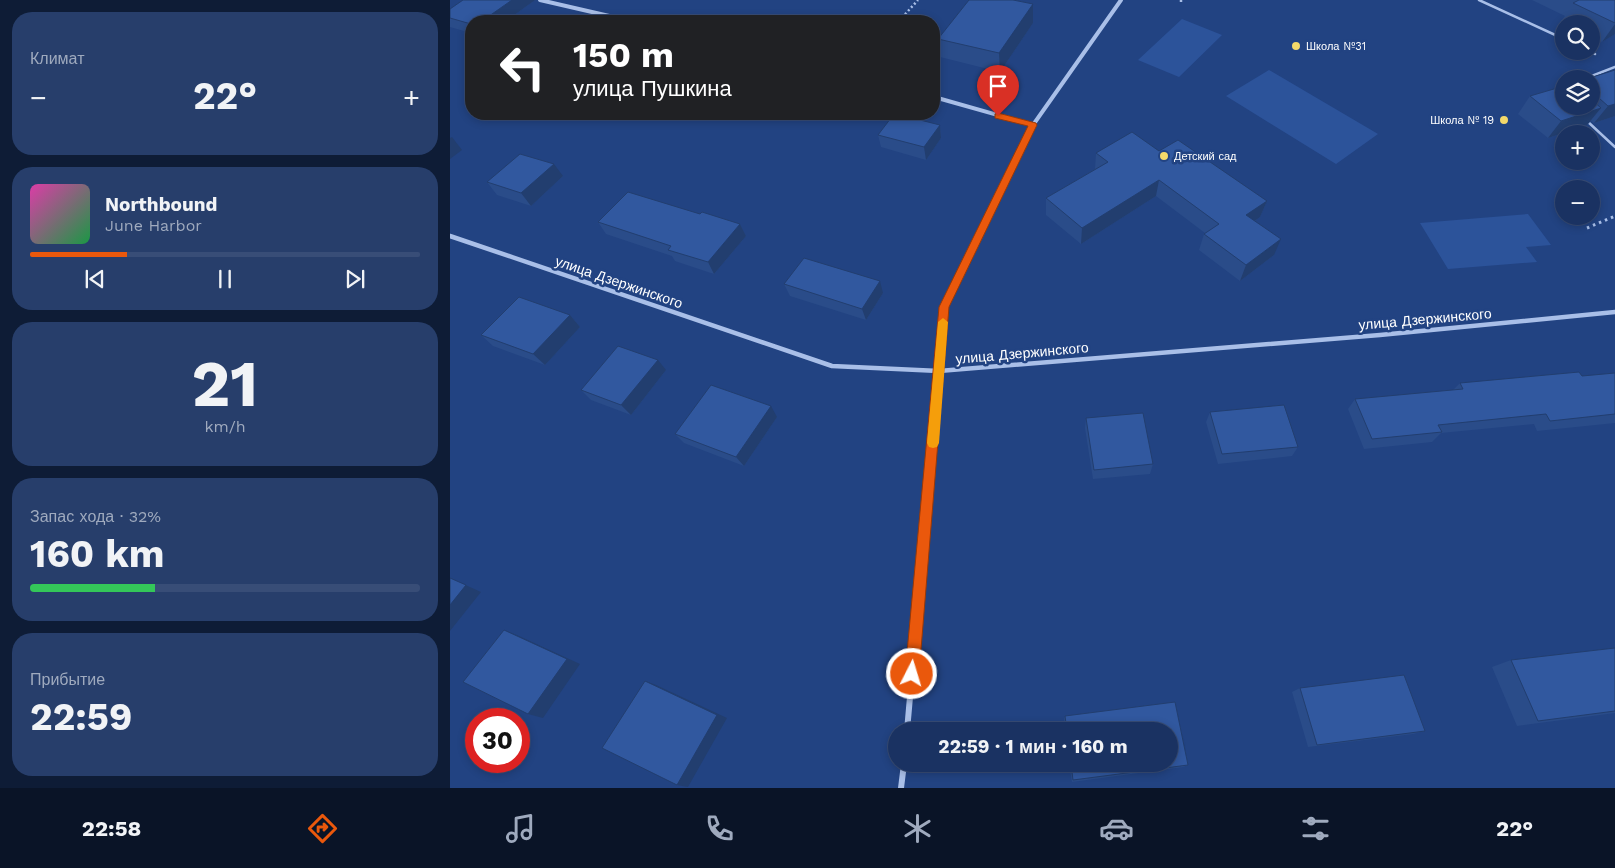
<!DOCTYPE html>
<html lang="ru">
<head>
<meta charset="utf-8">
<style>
  :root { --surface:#1a3262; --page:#273e6b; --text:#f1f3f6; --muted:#9faabe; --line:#384d77; --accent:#ea580c }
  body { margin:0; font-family:"Work Sans",sans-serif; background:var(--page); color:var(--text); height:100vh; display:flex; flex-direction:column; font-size:19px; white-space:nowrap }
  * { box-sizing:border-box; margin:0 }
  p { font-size:16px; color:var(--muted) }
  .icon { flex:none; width:28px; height:28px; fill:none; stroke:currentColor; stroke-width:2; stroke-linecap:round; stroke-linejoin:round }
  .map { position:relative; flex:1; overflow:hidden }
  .side { display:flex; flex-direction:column; gap:12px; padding:12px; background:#0e1c36; width:450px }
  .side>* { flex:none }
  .guide { position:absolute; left:15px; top:15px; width:475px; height:105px; border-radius:20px; box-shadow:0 2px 8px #0003,0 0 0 1px var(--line); background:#202124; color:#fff; overflow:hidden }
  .controls { position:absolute; left:1105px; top:15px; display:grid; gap:10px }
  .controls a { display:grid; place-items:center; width:45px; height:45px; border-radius:50%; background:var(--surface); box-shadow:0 2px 8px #0003,0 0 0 1px var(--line); font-size:25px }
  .speed { position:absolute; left:15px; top:708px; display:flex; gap:10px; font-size:25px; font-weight:700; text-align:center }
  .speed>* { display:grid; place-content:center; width:65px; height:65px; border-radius:50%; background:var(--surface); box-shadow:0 2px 8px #0003,0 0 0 1px var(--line); line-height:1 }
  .speed .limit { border:8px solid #d22; background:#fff; color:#111 }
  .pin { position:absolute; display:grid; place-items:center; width:42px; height:42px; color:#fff; margin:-51px -21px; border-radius:50% 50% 50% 0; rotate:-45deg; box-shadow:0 0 5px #0007 }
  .pin .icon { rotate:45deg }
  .me { position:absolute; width:55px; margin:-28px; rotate:5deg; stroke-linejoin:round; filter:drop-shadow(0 0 4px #0008) }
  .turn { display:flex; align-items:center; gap:18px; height:105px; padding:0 25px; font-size:22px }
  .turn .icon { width:65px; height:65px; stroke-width:2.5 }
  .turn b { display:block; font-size:35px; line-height:42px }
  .big { font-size:38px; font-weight:700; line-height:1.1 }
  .side .tile { flex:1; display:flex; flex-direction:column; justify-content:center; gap:8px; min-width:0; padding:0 18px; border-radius:20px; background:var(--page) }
  .side .dial { align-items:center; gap:0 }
  .dial b { font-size:65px; line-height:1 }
  .song { display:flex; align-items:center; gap:15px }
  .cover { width:60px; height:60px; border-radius:8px; background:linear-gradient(135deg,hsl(320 70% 55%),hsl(140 70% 35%)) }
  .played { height:5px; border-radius:2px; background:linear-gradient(90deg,var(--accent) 25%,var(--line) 25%) }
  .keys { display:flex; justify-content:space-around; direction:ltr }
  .heat { display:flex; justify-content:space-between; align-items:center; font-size:28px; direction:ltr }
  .charge { height:8px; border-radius:4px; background:linear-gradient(90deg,#34c759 32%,var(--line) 0) }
  .trip { position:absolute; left:438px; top:722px; width:290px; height:50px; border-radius:25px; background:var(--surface); box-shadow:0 2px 8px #0003,0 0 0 1px var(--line); font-weight:700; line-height:50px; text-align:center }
  .tabs { display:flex; height:80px; justify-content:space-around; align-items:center; background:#0a1427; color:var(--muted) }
  .tabs .icon { width:35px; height:35px }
  .tabs .on { color:var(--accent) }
  .tabs b { font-size:22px; color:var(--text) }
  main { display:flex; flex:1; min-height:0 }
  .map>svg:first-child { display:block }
  .green { fill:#2c539a }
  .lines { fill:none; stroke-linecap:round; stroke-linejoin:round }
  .path-far1 { stroke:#a9bfe8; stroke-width:2.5; stroke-dasharray:2 2.5; stroke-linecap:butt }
  .path { stroke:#a9bfe8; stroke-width:3; stroke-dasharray:2.5 4; stroke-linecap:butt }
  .service { stroke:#a9bfe8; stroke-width:2.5 }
  .minor-far2 { stroke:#a9bfe8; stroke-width:4 }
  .minor-far1 { stroke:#a9bfe8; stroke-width:4.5 }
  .minor { stroke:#a9bfe8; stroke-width:6 }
  .wall { fill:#2a4c89 }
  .shaded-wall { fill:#223e6f }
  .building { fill:#31589f; stroke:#223e6f }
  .route { fill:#ea580c; stroke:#983908 }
  .slow { fill:#f59e0b }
  .poi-dot { fill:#f4d96a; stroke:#224382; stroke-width:2 }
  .labels { text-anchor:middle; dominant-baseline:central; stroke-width:5; stroke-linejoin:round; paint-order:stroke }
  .far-poi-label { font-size:11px; fill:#fff; stroke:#224382; text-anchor:start }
  .street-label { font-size:14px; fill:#fff; stroke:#224382 }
</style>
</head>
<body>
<main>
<section class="side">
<div class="tile"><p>Климат</p>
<div class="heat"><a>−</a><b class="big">22°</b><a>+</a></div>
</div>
<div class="tile">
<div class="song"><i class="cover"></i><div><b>Northbound</b><p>June Harbor</p></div></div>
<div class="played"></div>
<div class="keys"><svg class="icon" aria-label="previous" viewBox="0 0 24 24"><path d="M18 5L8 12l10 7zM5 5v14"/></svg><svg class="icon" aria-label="pause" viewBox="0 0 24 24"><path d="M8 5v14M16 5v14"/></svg><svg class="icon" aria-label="next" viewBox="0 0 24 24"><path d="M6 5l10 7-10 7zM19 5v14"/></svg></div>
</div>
<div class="tile dial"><b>21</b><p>km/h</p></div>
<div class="tile"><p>Запас хода · 32%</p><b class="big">160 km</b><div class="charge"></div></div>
<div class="tile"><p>Прибытие</p><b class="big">22:59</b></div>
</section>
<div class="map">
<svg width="1165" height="788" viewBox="0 0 1165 788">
  <rect width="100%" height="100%" fill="#224382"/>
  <!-- green -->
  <path class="green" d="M732,19L772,35L729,77L688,60Z
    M819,70L928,134L886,164L776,96Z
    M1078,214L1101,245L1076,247L1087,262L998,269L970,223Z"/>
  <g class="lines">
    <!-- path-far1 -->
    <path class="path-far1" d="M731,0V2
      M449,21L468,0"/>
    <!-- path -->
    <path class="path" d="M1137,228L1165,216"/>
    <!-- service -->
    <path class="service" d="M1029,0L1114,39
      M1140,51L1145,54
      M1134,79L1165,67
      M1137,121L1165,147"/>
    <!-- minor-far2 -->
    <path class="minor-far2" d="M90,0L181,21
      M484,97L583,125
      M545,202L583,125L671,0"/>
    <!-- minor-far1 -->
    <path class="minor-far1" d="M0,236L382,366L489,371L930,335L1165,312
      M481,459L494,307L546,201"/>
    <!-- minor -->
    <path class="minor" d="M457,731L481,458
      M451,788L454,764"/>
  </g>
  <!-- wall -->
  <path class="wall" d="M85,0L56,21H21V33L0,27V9Z
    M1082,0H1165V34L1152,42L1141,36V24H1116L1111,21L1115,16Z
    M583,23L550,72L490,57L488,39Z
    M1165,70V116L1144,123L1141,121L1137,125L1098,138L1068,114L1080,96L1141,106V79Z
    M490,125L491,138L476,160L431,147L428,135Z
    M709,151L817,201L810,217L805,221L824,255L790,281L749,250L754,234L755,233L706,196L631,244L596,215V198L645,169L646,153Z
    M113,176L81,206L47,195L37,182Z
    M250,214L290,224L296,236L264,274L225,261L222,256L156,234L148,222Z
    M334,284L433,293L416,320L340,296Z
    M120,315L130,327L95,365L43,346L31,335Z
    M216,370L181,415L141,400L131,390Z
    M1165,373V423L1087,431L1084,424L991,433L982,442L914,449L898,409L905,399L1003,390L1010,383L1132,376Z
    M760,412L848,447L842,456L768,464L756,422Z
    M327,417L294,466L234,443L225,434Z
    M636,418L703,464L700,474L643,479L635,428Z
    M1165,648V713L1067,726L1042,667L1061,660Z
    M850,688L975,731L963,734L858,747L842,692Z
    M725,702L738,765L733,767L622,782L619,764H719V731H615L614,719L615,716Z"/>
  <!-- shaded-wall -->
  <path class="shaded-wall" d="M62,0H85L56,21H32Z
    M583,4V23L550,72L549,53Z
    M1165,24V34L1152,42Z
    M1165,104V116L1144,123L1158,106Z
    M1151,108L1137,125L1098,138L1111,121Z
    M490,125L491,138L476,160L474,147Z
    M2,137L12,150L0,159V138Z
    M104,164L113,176L81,206L71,193Z
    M709,180L706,196L631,244L632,228Z
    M817,201L810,217L791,231L796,215Z
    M290,224L296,236L264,274L258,262Z
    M831,239L824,255L790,281L796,265Z
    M430,281L433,293L416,320L412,309Z
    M120,315L130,327L95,365L83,354Z
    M208,360L216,370L181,415L171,405Z
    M321,406L327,417L294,466L286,457Z
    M0,578L31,592L0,631Z
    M54,630L69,636L130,664L93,718L78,714Z
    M195,681L206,685L277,718L238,787L227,785Z"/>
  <!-- building -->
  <path class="building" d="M13,0H62L32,21H21V24L0,18V9Z
    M519,0H563L583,4L549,53L488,39Z
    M1129,0H1165V23L1123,3Z
    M1165,70V104L1158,106L1141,91V79H1136Z
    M1114,86V106H1141V99L1151,108L1111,121L1080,96Z
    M444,114H446L490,125L474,147L428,135Z
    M682,132L709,151L728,140L817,201L796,215L831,239L796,265L754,234L769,224L709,180L632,228L596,198L658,162L646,153Z
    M70,154L104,164L71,193L37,182Z
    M178,192L250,214L252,212L290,224L258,262L218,250L221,246L148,222Z
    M354,258L430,281L412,309L334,284Z
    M69,297L120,315L83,354L31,335Z
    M168,346L208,360L171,405L131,390Z
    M1129,372L1132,376L1165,373V414L1100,421L1096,414L988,425L992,432L922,439L905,399L1013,389L1010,383Z
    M261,385L321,406L286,457L225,434Z
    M834,405L848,447L772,454L760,412Z
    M693,413L703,464L644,470L636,418Z
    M0,578L16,585L0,605Z
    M54,630L117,659L78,714L13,682Z
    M1165,648V711L1088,721L1061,660Z
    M954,675L975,731L867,745L850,688Z
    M195,681L267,715L227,785L152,748Z
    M725,702L738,765L623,780L621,764H719V731H617L615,716Z"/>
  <!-- route -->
  <path class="route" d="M548,113L586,123L587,125L499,307L469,674L467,679L462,681L457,679L455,674L489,307L578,126L545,118V114Z"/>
  <!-- slow -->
  <path class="slow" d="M493,318L498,322L489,443L487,447L483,448L479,447L477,443L488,322Z"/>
  <!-- markers -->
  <g class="poi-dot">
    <circle cx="846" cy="46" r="5"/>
    <circle cx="1054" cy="120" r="5"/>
    <circle cx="714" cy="156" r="5"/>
  </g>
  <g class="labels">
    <!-- far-poi labels -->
    <g class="far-poi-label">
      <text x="856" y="46">Школа №31</text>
      <text x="1044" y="120" text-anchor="end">Школа № 19</text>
      <text x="724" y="156">Детский сад</text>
    </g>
    <!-- street labels -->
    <g class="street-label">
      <text transform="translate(169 282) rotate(19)">улица Дзержинского</text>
      <text transform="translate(975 319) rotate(-5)">улица Дзержинского</text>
      <text transform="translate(572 353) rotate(-5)">улица Дзержинского</text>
    </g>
  </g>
</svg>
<div class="controls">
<a><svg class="icon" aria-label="search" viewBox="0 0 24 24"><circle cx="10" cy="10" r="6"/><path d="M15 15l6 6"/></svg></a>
<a><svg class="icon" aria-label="layers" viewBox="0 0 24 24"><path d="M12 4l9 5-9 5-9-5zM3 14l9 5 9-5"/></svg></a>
<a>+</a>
<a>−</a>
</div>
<div class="speed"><div class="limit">30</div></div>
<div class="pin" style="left:548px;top:116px;background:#d93025"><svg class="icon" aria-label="arrive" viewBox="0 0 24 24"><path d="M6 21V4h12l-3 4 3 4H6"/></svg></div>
<svg class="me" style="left:462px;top:674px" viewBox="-20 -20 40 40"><circle r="17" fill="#ea580c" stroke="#fff" stroke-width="3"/><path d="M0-11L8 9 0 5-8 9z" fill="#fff"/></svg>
<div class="trip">22:59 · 1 мин · 160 m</div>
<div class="guide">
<div class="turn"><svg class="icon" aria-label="left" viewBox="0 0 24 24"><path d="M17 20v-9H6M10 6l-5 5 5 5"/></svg><div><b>150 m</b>улица Пушкина</div></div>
</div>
</div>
</main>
<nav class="tabs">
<b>22:58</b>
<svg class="icon on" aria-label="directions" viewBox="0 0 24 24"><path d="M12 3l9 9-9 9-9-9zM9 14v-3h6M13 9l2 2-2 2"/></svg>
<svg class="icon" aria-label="music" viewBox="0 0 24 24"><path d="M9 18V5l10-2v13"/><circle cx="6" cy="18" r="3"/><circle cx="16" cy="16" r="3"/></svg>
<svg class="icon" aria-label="phone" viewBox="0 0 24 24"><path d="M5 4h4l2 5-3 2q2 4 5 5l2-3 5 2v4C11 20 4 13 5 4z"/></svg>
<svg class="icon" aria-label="climate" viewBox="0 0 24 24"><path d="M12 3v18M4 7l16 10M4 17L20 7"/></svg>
<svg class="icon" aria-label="car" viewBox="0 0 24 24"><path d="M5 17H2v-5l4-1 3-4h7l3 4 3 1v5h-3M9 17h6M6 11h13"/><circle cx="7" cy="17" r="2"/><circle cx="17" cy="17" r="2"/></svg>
<svg class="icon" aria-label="filters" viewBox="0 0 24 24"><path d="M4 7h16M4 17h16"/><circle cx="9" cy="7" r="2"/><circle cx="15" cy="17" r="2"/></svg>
<b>22°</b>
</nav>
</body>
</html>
